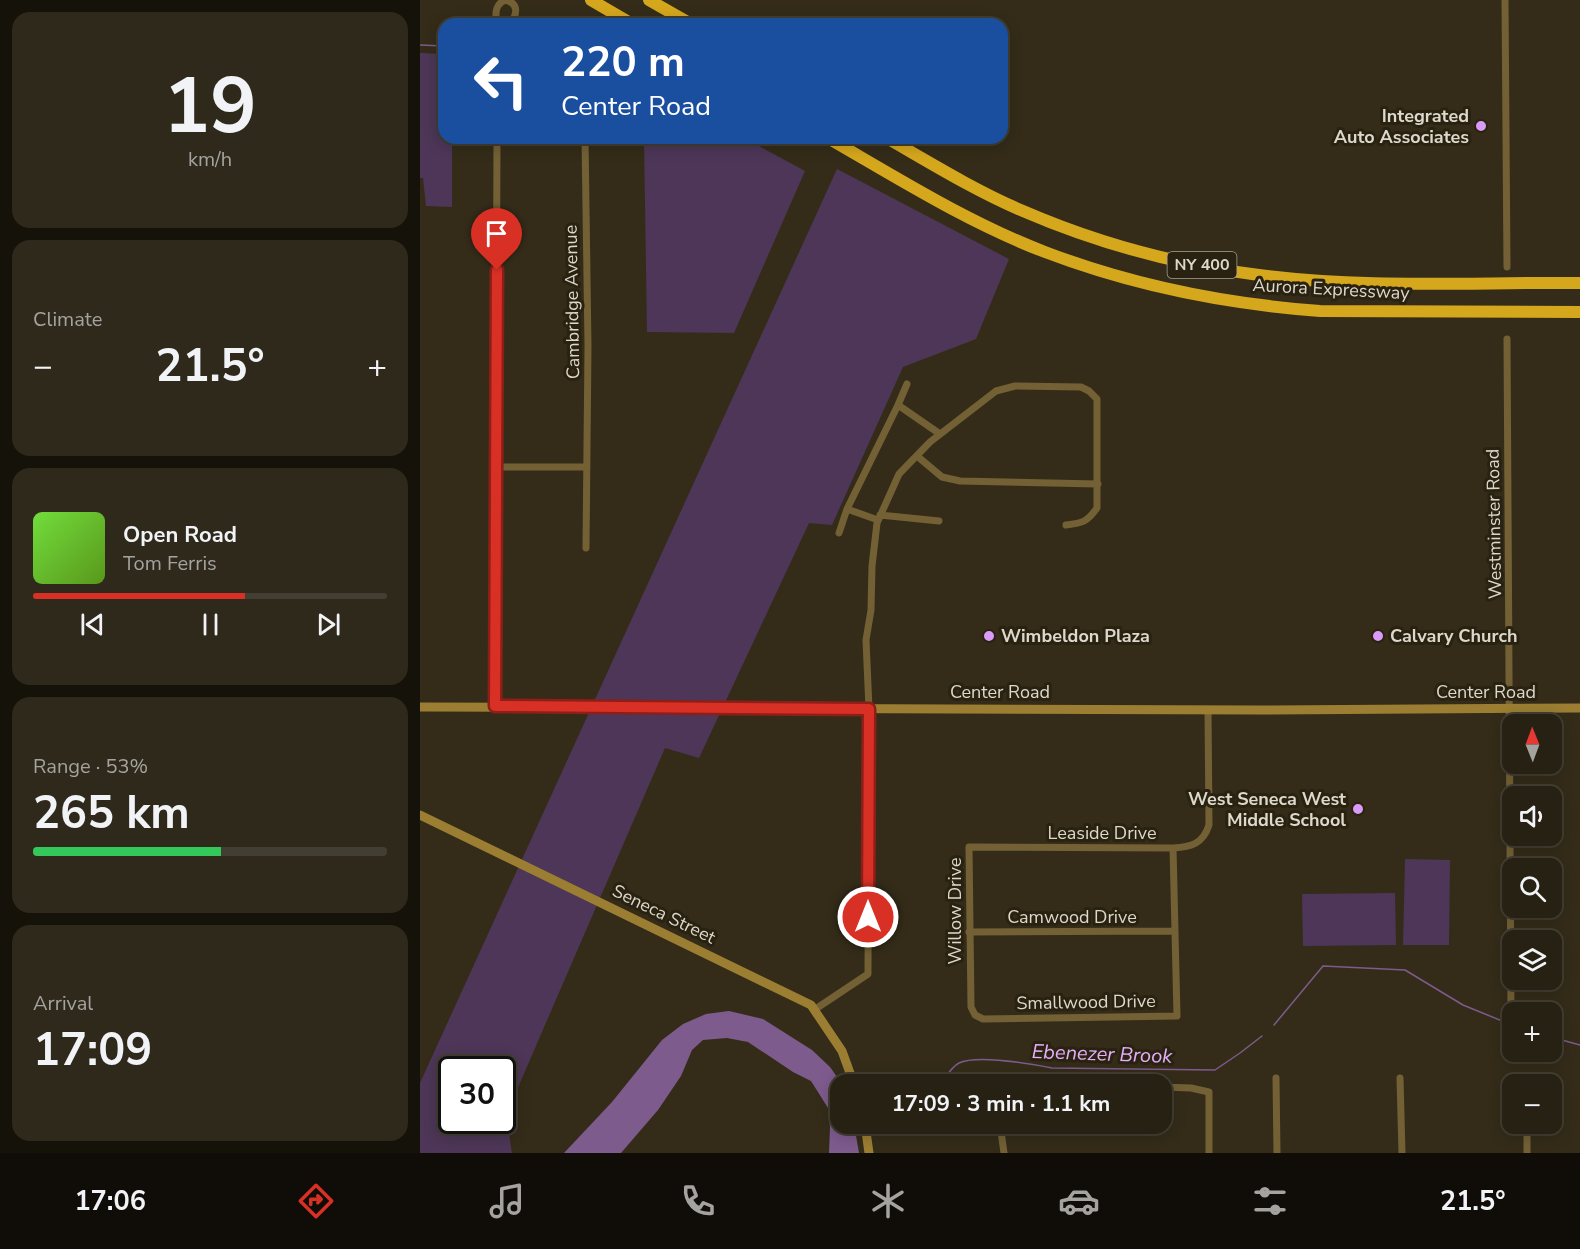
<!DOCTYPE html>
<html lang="en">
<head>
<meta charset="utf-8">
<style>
  :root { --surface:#272113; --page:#2f291c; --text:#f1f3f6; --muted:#a4a3a0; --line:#433e33; --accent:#d93025 }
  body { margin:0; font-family:"Nunito Sans",sans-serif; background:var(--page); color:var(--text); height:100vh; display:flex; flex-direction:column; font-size:22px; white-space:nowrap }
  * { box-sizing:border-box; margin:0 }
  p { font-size:20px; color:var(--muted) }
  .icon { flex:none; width:33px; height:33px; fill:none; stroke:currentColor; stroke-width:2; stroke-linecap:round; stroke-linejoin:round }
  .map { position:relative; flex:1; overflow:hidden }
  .sheet { display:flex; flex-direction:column; gap:12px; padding:12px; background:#15120a; width:420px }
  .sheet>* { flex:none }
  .guide { position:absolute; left:18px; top:18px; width:570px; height:126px; border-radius:18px; box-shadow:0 3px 15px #0003,0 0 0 2px var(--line); background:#1a4fa0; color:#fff; overflow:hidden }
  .needle { width:39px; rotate:359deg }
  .buttons { position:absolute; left:1082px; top:714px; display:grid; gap:12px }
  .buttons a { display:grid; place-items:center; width:60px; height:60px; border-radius:12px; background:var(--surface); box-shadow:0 3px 15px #0003,0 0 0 2px var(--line); font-size:30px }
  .speed { position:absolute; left:18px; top:1056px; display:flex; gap:12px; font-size:30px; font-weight:700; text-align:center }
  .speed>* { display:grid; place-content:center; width:78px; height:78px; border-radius:50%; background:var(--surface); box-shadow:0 3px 15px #0003,0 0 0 2px var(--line); line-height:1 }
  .speed .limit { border:3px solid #111; border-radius:9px; background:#fff; color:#111 }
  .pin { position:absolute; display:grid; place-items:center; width:51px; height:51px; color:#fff; margin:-62px -26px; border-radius:50% 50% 50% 0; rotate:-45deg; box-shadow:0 0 6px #0007 }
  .pin .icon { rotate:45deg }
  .me { position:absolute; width:66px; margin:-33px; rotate:0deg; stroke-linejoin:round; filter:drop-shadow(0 0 4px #0008) }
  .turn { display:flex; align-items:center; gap:21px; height:126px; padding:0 24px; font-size:27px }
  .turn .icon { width:78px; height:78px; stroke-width:2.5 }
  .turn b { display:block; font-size:42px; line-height:51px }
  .big { font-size:45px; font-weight:700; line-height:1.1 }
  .sheet .widget { flex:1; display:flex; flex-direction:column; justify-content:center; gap:9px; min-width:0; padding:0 21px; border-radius:18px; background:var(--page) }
  .sheet .dial { align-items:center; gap:0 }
  .dial b { font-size:78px; line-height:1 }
  .song { display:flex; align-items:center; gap:18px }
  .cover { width:72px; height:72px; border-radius:9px; background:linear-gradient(135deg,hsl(100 70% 55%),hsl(90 70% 35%)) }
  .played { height:6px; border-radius:3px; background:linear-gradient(90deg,var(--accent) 60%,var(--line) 60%) }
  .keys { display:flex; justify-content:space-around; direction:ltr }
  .heat { display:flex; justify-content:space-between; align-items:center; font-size:33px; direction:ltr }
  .charge { height:9px; border-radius:4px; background:linear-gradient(90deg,#34c759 53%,var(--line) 0) }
  .trip { position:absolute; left:410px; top:1074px; width:342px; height:60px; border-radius:18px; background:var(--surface); box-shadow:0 3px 15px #0003,0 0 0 2px var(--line); font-weight:700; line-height:60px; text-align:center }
  .tabs { display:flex; height:96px; justify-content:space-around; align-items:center; background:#100d08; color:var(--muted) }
  .tabs .icon { width:42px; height:42px }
  .tabs .on { color:var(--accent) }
  .tabs b { font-size:27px; color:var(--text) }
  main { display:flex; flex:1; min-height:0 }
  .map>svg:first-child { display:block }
  .green { fill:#4d3657; fill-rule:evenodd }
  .water { fill:#7d5b8d }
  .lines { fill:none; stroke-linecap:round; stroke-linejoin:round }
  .stream { stroke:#7d5b8d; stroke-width:1.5 }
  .street { stroke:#736135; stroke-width:7 }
  .secondary { stroke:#9b7e32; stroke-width:9 }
  .highway { stroke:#d5a71d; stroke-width:12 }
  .route-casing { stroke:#8d1f18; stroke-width:15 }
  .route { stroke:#d93025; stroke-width:10 }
  .poi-dot { fill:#da9af7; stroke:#2a2210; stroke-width:2 }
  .labels { text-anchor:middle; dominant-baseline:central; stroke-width:6; stroke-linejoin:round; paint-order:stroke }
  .shield { fill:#2a2210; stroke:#a7a194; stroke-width:1.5 }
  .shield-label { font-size:16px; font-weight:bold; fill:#dcd8cc }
  .poi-label { font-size:18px; font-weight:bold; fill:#dcd8cc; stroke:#2a2210; text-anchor:end }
  .street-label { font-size:18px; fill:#dcd8cc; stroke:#2a2210 }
  .water-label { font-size:20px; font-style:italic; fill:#e3affb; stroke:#2a2210 }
</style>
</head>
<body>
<main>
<section class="sheet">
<div class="widget dial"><b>19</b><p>km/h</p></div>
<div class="widget"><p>Climate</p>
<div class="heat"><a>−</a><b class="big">21.5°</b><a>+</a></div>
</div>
<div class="widget">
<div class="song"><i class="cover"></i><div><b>Open Road</b><p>Tom Ferris</p></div></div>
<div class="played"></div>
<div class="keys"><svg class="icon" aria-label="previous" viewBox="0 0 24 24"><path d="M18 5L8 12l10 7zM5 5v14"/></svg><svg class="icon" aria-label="pause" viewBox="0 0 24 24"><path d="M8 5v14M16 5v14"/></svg><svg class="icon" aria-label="next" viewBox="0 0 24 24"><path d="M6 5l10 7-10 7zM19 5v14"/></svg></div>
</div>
<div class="widget"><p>Range · 53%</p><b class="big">265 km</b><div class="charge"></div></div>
<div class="widget"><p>Arrival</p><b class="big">17:09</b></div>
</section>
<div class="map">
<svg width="1160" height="1153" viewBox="0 0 1160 1153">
  <rect width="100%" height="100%" fill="#342c19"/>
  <!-- green -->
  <path class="green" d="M0,53L24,54V138H32V207L6,206L3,178H0Z
    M224,138H324L385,171L314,333L227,332Z
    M417,169L589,259L556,339L483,367L412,525L389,523L279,758L245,748L86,1115L92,1153H0V1083ZM32,1070H82V1120H32Z
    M985,859L1030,860L1029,945H983Z
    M975,893L976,945L883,946L882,894Z"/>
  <!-- water -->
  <path class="water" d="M309,1011L343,1019L392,1050L410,1067L422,1084H420V1124H434L439,1153H409L410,1127L408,1108L391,1081L373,1072L328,1042L307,1038L283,1040L272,1050L261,1076L238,1110L201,1153H144L192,1102L242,1040L263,1024L286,1014Z"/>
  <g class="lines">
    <!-- stream -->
    <path class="stream" d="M0,45L24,46
      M854,1025L903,966L985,970L1043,1005L1092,1025
      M1131,1037L1160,1045
      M521,1084C526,1077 531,1067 539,1063C558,1054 611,1064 632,1068L795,1070L820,1053L842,1036"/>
    <!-- street -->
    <path class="street" d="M1085,0L1087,267
      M76,24C76,14 74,5 85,0C99,3 98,15 89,24
      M165,138L168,346L166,548
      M1087,339L1091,1009
      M478,405L487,384
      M497,456L522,477L540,481L678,484
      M75,467H167
      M460,515L519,521
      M458,520L427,509L478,405L520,434
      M419,533L427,509
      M75,706L77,138
      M753,848L757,1016L563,1019L555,1015L551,1007L549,847L753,848C771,847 783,844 789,825L788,710
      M549,932L755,931
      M394,1010L448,974L449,709L446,640L451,610L452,566L457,523L479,474L510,442L576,391L595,386L661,387L669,391L677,399V508C667,522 663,523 646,525
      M856,1078L857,1153
      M980,1078L982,1153
      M1106,1078V1084
      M628,1084H650
      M741,1087L771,1088L789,1092V1153
      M580,1124L584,1153
      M1107,1124V1153"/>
    <!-- secondary -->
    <path class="secondary" d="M0,707L841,710L1160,708
      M0,815L391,1005L422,1051L434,1084
      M445,1124L449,1153"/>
    <!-- highway -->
    <path class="highway" d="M171,0L212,24
      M229,0L271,24
      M408,138C479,179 549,223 625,252C714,286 806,304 900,311L1160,312
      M467,138C512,164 556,191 603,211C677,243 759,265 839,275C944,289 1053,282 1160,283"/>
  </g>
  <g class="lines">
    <defs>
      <path id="route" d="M77,270L75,706L449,709L448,917"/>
    </defs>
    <!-- route casing -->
    <use href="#route" class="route-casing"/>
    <!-- route -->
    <use href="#route" class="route"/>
  </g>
  <!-- markers -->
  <g class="poi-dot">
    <circle cx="1061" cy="126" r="6"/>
    <circle cx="569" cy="636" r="6"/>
    <circle cx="958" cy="636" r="6"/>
    <circle cx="938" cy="809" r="6"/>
  </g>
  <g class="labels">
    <!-- shield labels -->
    <rect class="shield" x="747.5" y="252" width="69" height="26" rx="4.5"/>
    <g class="shield-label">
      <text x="782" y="265">NY 400</text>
    </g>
    <!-- poi labels -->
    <g class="poi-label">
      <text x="1049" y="116">Integrated<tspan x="1049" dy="21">Auto Associates</tspan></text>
      <text x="581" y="636" text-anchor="start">Wimbeldon Plaza</text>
      <text x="970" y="636" text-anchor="start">Calvary Church</text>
      <text x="926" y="799">West Seneca West<tspan x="926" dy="21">Middle School</tspan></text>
    </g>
    <!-- street labels -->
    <g class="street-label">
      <text transform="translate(911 289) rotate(3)">Aurora Expressway</text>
      <text transform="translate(152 302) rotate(-91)">Cambridge Avenue</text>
      <text transform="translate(1074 524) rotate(-91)">Westminster Road</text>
      <text x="580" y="692">Center Road</text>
      <text x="1066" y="692">Center Road</text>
      <text x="682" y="833">Leaside Drive</text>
      <text transform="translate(535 911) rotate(-90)">Willow Drive</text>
      <text transform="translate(244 914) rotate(26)">Seneca Street</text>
      <text x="652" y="917">Camwood Drive</text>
      <text transform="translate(666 1002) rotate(-1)">Smallwood Drive</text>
    </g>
    <!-- water labels -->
    <g class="water-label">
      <text transform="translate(682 1054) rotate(2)">Ebenezer Brook</text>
    </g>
  </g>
</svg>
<div class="buttons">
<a><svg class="needle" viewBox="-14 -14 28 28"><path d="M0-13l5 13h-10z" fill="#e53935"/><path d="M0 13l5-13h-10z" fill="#a4a3a0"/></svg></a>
<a><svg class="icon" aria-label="sound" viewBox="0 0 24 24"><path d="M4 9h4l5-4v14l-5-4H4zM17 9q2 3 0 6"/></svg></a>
<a><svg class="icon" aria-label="search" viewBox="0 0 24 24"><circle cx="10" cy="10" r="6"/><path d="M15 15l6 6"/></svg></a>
<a><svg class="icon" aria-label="layers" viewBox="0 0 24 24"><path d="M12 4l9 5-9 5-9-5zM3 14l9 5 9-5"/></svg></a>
<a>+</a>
<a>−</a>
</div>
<div class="speed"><div class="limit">30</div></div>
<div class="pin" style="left:77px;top:270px;background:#d93025"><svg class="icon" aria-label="arrive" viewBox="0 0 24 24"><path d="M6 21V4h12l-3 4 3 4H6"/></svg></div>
<svg class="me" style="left:448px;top:917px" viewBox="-20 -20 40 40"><circle r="17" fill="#d93025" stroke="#fff" stroke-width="3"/><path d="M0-11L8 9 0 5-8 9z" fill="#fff"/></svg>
<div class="trip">17:09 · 3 min · 1.1 km</div>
<div class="guide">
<div class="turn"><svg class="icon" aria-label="left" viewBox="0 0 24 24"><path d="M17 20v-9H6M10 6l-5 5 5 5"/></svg><div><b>220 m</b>Center Road</div></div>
</div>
</div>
</main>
<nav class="tabs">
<b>17:06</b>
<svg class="icon on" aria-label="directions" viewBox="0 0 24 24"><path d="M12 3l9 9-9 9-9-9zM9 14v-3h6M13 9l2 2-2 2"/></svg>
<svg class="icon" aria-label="music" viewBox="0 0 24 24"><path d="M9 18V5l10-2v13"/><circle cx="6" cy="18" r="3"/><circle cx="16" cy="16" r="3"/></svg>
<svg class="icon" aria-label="phone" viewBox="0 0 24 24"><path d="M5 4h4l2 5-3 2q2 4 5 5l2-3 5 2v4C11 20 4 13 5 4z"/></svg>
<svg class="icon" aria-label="climate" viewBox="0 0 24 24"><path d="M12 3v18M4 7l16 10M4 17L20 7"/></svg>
<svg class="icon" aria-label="car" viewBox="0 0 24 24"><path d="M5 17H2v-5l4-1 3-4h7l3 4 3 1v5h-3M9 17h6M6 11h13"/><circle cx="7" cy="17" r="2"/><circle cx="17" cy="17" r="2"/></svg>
<svg class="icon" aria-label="filters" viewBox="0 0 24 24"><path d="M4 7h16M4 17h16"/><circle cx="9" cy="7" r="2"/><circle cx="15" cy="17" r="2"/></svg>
<b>21.5°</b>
</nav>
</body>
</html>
